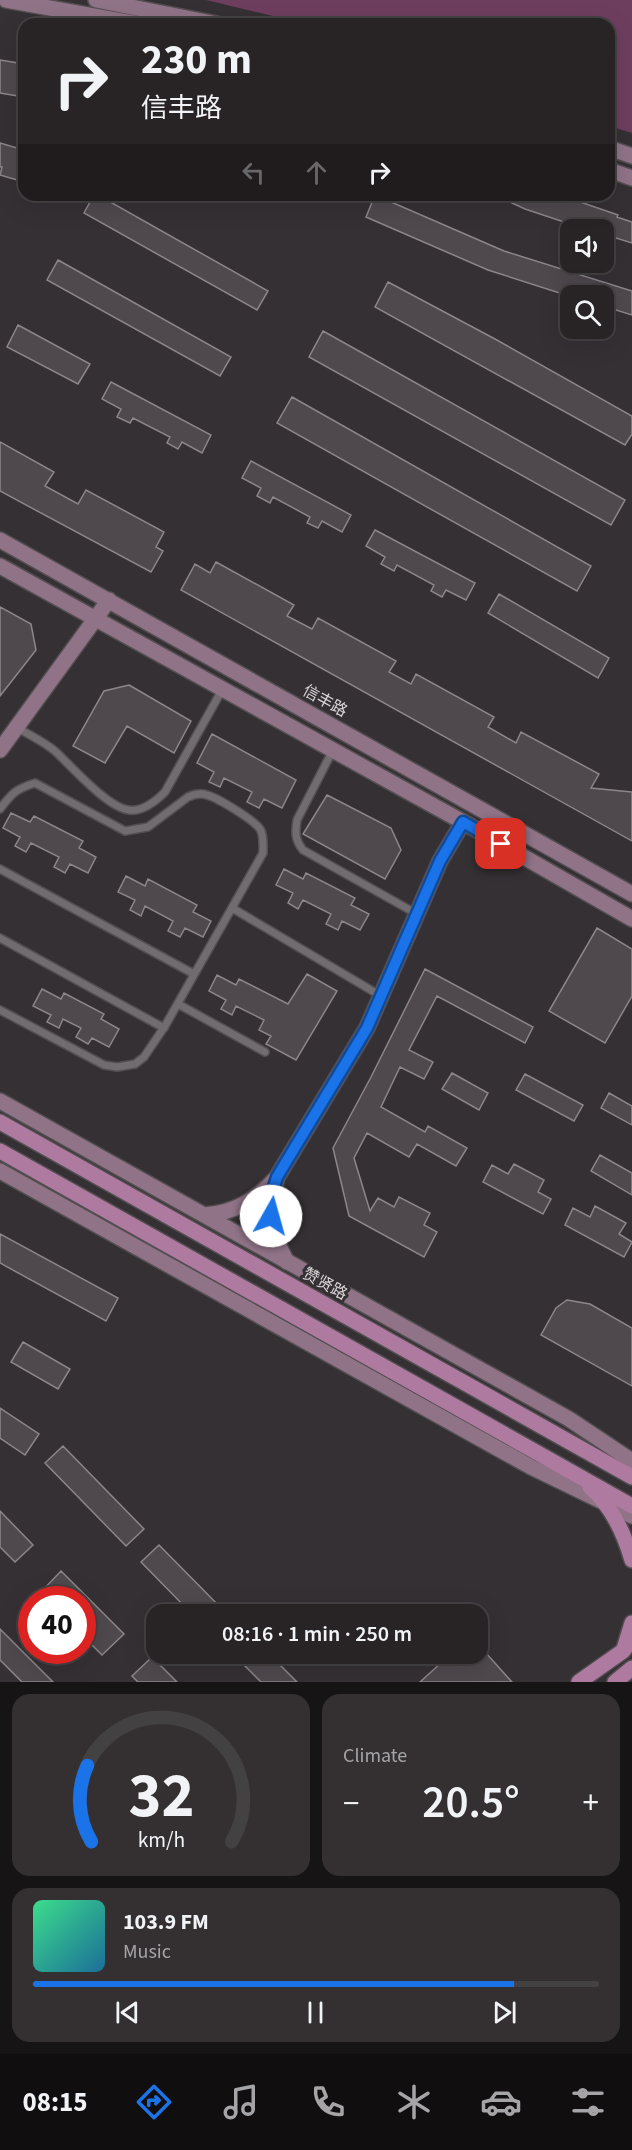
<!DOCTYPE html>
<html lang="en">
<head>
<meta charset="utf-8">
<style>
  :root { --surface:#282426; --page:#343032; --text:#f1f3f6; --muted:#a5a4a7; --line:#444143; --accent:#1a73e8 }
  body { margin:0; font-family:"Source Sans 3","Noto Sans SC",sans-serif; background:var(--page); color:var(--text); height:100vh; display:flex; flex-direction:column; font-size:22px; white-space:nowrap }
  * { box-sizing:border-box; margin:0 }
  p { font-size:20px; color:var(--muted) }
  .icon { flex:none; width:33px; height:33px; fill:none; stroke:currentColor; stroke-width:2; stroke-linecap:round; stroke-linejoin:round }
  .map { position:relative; height:1682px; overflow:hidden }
  .panel { display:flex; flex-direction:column; gap:12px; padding:12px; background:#161415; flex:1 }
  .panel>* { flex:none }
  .guide { position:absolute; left:18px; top:18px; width:597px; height:183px; border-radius:18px; box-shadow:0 6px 24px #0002,0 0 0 2px var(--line); background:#282426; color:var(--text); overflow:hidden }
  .buttons { position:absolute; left:560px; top:219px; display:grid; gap:12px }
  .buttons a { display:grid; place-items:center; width:54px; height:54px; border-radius:12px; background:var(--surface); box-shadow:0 6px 24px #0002,0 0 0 2px var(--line); font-size:30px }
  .speed { position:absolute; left:18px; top:1586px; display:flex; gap:12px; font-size:30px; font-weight:700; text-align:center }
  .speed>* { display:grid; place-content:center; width:78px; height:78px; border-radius:50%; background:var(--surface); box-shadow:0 6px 24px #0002,0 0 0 2px var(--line); line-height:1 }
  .speed .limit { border:9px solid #d22; background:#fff; color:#111 }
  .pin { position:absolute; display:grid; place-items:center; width:51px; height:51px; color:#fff; margin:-26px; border-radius:12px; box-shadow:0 3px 9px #0006 }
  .me { position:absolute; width:66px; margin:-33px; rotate:7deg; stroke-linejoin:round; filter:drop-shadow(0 0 4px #0008) }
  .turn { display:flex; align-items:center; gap:21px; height:126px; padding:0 24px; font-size:27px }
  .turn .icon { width:78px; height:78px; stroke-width:2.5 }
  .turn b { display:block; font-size:42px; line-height:51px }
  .lanes { display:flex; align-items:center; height:57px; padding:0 24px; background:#0003; justify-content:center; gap:30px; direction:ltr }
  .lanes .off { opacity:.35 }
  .big { font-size:45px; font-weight:600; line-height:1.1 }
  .panel .card { flex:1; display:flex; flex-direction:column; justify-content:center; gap:9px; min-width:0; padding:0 21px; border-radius:18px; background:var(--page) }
  .panel .dial { align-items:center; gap:0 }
  .dial svg { height:156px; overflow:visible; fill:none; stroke:var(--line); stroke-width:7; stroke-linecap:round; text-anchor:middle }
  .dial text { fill:var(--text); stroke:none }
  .song { display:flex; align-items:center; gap:18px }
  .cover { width:72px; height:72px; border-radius:9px; background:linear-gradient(135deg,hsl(150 70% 55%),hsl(200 70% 35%)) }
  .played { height:6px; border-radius:3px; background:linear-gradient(90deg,var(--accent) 85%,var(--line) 85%) }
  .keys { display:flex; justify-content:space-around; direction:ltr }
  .heat { display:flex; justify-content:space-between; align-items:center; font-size:33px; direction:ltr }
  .panel .tiles { flex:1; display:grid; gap:12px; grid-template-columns:1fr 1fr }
  .card:last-child { grid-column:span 2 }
  .trip { position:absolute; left:146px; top:1604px; width:342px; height:60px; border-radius:18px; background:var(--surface); box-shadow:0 6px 24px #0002,0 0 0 2px var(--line); font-weight:600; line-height:60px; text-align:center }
  .tab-bar { display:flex; height:96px; justify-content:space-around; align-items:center; background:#100e0f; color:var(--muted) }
  .tab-bar .icon { width:42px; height:42px }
  .tab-bar .active { color:var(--accent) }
  .tab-bar b { font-size:27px; color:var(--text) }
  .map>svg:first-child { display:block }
  .green { fill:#6e3e5f }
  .building { fill:#4f494d; stroke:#8c868a; stroke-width:1.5 }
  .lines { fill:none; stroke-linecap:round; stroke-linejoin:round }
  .lane-casing { stroke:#524e51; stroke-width:10 }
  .secondary-casing { stroke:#524e51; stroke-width:18 }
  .primary-casing { stroke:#524e51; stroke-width:18 }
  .lane { stroke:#716c6f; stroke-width:7 }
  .secondary { stroke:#907387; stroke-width:15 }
  .primary { stroke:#af7a9f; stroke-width:15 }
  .route-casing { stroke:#114b97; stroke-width:15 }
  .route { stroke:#1a73e8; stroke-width:10 }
  .labels { text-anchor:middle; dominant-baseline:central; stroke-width:6; stroke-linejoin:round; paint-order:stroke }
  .street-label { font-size:16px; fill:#ddd9db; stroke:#353033 }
</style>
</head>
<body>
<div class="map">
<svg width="632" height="1682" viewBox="0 0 632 1682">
  <rect width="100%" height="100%" fill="#353033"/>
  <!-- green -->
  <path class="green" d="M206,0H632V133L609,126V24H307Z"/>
  <!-- building -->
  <path class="building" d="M0,60L24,64V97L0,93Z
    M0,143L24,150V182L0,175L2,167H0Z
    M94,195H98L268,291L257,310L84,213Z
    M375,195L504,251L632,291V315L603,306V296H569L488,270L366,217Z
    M495,195H560L618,215L617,217L632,222V243L603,234V230H588L525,209Z
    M58,260L231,357L220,376L47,280Z
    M388,282L495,339L632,416V434L625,445L375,307Z
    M18,325L90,364L78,384L7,347Z
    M323,331L625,500L611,525L309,357Z
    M111,382L211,435L202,453L182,442L178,449L167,443L170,437L133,418L130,423L117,417L121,409L102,399Z
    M292,397L591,566L577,591L277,423Z
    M0,442L54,472L45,486L78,504L86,490L164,532L156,547L163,551L151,572L0,491Z
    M251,461L351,515L342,532L322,521L318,528L307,523L310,517L273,497L270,503L257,496L261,488L242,478Z
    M375,530L475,583L466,600L446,590L442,597L431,591L434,585L397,565L394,571L381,564L385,557L366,546Z
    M216,562L294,605L287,616L312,629L318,618L396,661L389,672L411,684L416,674L494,717L488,727L516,743L521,732L599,774L591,788L632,792V841L181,590L195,564L210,573Z
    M499,594L609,658L598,678L488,613Z
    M0,607L31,624L36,650L0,696Z
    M129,685L191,721L174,753L127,726L105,763L73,746L104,691Z
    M212,734L296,780L282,808L264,799L259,808L247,802L252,792L224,778L220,787L209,782L214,772L197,763Z
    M327,795L391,828L401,850L385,879L303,834Z
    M11,813L30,822L34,816L83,841L79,848L96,857L88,873L70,864L65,873L54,867L59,857L31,843L26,852L15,846L20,837L3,828Z
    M284,869L303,879L306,873L355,898L351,905L369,914L360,930L342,921L338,930L326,924L331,914L303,900L298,909L288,903L293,893L276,885Z
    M126,876L145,886L148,879L197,905L193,912L211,921L203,937L185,928L180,937L168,931L173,921L145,906L141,916L130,910L135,900L118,892Z
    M597,928L632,949V996L605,1043L549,1011Z
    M425,969L533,1027L525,1043L437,996L409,1050L433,1062L424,1079L400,1067L381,1107L425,1132L428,1126L467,1148L456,1166L417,1144L409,1157L367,1133L354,1158L370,1211L378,1198L394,1207L399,1197L430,1213L424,1225L437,1232L424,1257L349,1216L333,1148L371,1077Z
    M307,974L337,991L296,1060L266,1044L271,1036L259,1030L264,1020L236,1006L232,1015L221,1009L226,1000L209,991L217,975L236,985L239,979L288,1004Z
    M42,989L61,999L64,993L104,1014L101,1019L119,1029L109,1047L92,1038L88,1044L76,1037L81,1028L63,1019L59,1028L47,1022L51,1015L33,1006Z
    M452,1073L488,1093L479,1110L442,1089Z
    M525,1074L583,1105L574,1121L516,1090Z
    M609,1093L632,1106V1125L601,1108Z
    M600,1155L632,1173V1195L591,1171Z
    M514,1164L544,1180L538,1192L551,1199L543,1214L483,1182L492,1165L508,1174Z
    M595,1206L626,1223L619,1234L632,1242L624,1257L565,1225L573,1208L590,1217Z
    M0,1234L118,1298L106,1321L0,1263Z
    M567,1300L590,1304L632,1328V1386L541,1335L556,1308Z
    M23,1342L70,1369L58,1389L11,1362Z
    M0,1408L39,1434L25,1455L0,1438Z
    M63,1446L144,1529L126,1546L45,1463Z
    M0,1511L33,1545L15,1562L0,1547Z
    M159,1545L227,1614H192L141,1562Z
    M61,1571L124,1634L102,1655L82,1635L87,1628L82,1623V1599H46L40,1593Z
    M0,1629L53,1682H22L0,1660Z
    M477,1643L512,1682H420L452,1653H477Z
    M248,1653H268L297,1682H261L240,1661Z
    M152,1657L177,1682H138L132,1676Z"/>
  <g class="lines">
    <defs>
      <path id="lane" d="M16,727C29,735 45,742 56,752C72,767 108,808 129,810C143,812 156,801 165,792L222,690
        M333,750L297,820C295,833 295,840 303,850L417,914
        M0,809C12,793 16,789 35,783L125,831L148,827L188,797C194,794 201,793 207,795C218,798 254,820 260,829C264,835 263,845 263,853L165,1026L144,1057L135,1064L117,1067L104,1065L0,1010
        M0,869L194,974
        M232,908L381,996
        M0,938L164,1028
        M178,1004L265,1052"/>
      <path id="secondary" d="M6,0L138,24
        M96,0L217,24
        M609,148L632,156
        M609,170L632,178
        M0,540L632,894
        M0,566L463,822L632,919
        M0,750L109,600
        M0,1101L569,1419L632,1461
        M0,1171L531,1467L632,1516
        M276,1182C266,1213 272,1235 287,1262
        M204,1215C235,1213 256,1200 277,1177L367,1028L440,861L463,822"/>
      <path id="primary" d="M0,1122L632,1477
        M0,1151L632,1506
        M590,1487C612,1506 624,1533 632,1560
        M624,1649L632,1623
        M579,1682L623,1651L632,1640
        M615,1682L632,1668"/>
    </defs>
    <!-- lane casing -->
    <use href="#lane" class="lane-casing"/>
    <!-- secondary casing -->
    <use href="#secondary" class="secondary-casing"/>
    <!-- primary casing -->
    <use href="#primary" class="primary-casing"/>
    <!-- lane -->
    <use href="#lane" class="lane"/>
    <!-- secondary -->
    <use href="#secondary" class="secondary"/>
    <!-- primary -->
    <use href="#primary" class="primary"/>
  </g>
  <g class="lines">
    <defs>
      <path id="route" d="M271,1216L270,1200L277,1177L367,1028L440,861L463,822L501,844"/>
    </defs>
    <!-- route casing -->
    <use href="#route" class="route-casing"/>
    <!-- route -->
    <use href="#route" class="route"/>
  </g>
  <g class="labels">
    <!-- street labels -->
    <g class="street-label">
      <text transform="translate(325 701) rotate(29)">信丰路</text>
      <text transform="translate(325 1284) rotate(29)">赞贤路</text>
    </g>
  </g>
</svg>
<div class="buttons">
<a><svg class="icon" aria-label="sound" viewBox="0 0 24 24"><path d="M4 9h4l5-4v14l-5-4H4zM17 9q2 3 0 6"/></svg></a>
<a><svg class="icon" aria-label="search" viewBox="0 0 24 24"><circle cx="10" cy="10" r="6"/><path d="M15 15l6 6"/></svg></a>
</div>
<div class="speed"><div class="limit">40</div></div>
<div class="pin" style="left:501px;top:844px;background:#d93025"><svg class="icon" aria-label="arrive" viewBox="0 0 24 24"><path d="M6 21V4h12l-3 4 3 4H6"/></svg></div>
<svg class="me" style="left:271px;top:1216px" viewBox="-20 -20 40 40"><circle r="19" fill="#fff"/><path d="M0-13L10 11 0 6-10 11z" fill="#1a73e8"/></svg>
<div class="trip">08:16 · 1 min · 250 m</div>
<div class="guide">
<div class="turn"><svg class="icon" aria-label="right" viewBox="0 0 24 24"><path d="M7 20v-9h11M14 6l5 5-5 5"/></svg><div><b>230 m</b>信丰路</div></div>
<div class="lanes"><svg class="icon off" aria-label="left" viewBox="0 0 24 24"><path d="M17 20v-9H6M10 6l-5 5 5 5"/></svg><svg class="icon off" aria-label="ahead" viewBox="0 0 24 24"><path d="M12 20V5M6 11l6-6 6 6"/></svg><svg class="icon" aria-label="right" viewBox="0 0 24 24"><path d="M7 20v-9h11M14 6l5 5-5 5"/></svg></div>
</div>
</div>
<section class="panel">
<div class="tiles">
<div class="card dial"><svg viewBox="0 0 100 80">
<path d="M14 69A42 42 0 1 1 86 69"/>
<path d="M14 69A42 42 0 0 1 12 30" stroke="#1a73e8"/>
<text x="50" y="56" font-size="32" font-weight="700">32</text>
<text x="50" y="72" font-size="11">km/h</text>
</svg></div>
<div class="card"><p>Climate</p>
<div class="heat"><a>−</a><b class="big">20.5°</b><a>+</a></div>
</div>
<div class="card">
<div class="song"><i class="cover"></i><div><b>103.9 FM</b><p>Music</p></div></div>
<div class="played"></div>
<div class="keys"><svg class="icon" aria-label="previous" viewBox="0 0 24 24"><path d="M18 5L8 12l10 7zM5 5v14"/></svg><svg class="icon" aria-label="pause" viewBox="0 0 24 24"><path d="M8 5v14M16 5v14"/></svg><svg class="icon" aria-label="next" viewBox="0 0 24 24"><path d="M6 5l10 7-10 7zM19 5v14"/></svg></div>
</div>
</div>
</section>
<nav class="tab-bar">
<b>08:15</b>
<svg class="icon active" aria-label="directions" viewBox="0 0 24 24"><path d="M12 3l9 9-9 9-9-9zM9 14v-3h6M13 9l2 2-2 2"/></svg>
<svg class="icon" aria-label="music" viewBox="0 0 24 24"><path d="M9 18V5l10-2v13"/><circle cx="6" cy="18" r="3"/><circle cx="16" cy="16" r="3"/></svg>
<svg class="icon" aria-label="phone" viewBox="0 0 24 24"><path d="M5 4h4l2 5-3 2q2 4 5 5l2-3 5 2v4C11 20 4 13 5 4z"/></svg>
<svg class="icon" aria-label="climate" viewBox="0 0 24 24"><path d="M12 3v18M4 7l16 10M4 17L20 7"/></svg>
<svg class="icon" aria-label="car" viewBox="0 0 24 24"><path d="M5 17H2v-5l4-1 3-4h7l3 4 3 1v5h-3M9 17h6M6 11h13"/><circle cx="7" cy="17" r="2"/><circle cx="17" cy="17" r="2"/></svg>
<svg class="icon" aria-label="filters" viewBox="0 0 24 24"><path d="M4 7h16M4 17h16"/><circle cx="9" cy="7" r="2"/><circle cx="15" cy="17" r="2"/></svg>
</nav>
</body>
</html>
